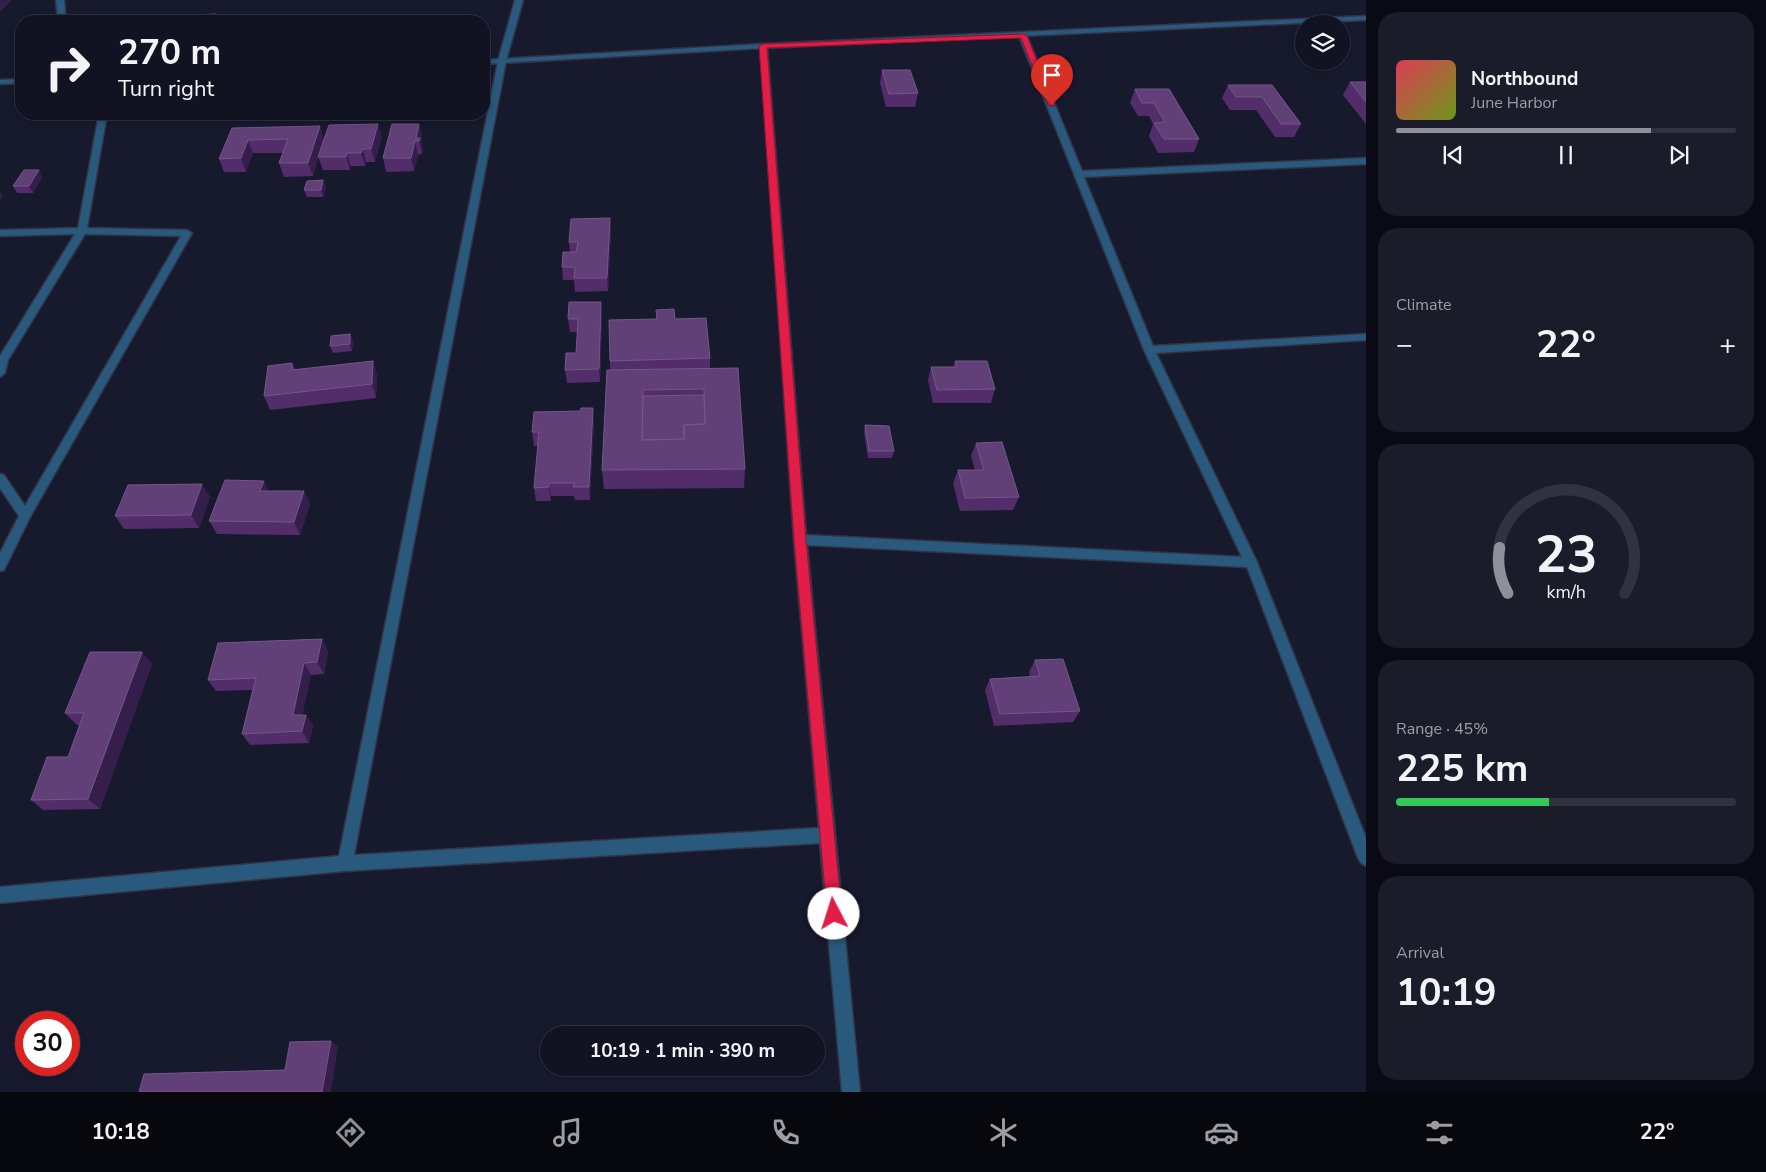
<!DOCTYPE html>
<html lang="en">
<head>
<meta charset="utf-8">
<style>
  :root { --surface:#111322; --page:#1a1c2a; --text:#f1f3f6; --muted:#9c9ea5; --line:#303240; --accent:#8c9099 }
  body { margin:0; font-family:"Nunito Sans",sans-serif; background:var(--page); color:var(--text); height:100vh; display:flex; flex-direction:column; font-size:19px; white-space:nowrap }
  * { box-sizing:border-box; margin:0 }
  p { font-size:16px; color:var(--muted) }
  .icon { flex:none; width:28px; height:28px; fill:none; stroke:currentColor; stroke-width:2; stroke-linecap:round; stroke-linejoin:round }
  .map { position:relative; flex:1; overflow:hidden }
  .panel { display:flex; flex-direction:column; gap:12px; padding:12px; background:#090a13; width:400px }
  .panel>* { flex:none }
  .hud { position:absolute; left:15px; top:15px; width:475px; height:105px; border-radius:20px; box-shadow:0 2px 8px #0003,0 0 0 1px var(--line); background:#111322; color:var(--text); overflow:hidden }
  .controls { position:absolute; left:1295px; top:15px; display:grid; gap:10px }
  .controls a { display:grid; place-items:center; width:55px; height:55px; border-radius:50%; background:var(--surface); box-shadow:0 2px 8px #0003,0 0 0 1px var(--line); font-size:25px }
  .speed { position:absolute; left:15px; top:1011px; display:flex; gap:10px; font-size:25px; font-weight:700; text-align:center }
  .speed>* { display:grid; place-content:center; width:65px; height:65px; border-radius:50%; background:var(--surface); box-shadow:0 2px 8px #0003,0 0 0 1px var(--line); line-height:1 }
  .speed .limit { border:8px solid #d22; background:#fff; color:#111 }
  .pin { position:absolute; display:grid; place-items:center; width:42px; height:42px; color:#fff; margin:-51px -21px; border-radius:50% 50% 50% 0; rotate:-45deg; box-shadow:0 0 5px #0007 }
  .pin .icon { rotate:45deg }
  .me { position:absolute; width:55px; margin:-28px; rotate:355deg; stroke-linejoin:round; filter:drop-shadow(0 0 4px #0008) }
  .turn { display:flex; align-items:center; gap:18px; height:105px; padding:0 20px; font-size:22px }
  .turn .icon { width:65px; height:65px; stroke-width:2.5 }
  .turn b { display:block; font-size:35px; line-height:42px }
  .big { font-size:38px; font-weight:700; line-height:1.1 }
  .panel .card { flex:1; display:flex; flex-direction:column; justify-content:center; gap:8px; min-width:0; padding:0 18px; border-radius:20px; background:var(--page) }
  .panel .dial { align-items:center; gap:0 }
  .dial svg { height:130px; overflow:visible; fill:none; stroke:var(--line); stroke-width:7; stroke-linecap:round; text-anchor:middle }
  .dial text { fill:var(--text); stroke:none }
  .song { display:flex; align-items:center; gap:15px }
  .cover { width:60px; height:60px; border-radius:8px; background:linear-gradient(135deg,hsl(350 70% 55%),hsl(80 70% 35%)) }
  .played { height:5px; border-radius:2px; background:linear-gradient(90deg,var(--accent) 75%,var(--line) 75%) }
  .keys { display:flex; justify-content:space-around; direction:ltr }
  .heat { display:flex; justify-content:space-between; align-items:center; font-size:28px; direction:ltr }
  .charge { height:8px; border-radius:4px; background:linear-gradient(90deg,#34c759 45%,var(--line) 0) }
  .trip { position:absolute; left:540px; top:1026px; width:285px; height:50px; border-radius:25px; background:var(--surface); box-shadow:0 2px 8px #0003,0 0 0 1px var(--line); font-weight:700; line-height:50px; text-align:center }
  .dock { display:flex; height:80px; justify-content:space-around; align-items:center; background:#07080e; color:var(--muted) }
  .dock .icon { width:35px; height:35px }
  .dock .selected { color:var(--accent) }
  .dock b { font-size:22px; color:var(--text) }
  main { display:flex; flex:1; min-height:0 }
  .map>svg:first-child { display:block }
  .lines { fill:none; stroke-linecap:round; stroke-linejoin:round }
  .minor-casing { stroke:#313447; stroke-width:3 }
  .tertiary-casing { stroke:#313447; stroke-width:3 }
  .minor { fill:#29597c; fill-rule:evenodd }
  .tertiary { fill:#29597c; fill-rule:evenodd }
  .wall { fill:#532d6a }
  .shaded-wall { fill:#351d4c }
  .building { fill:#613f77; stroke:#735789; fill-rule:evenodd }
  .route { fill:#e11d48; stroke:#92132f }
</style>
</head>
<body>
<main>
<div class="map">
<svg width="1366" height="1092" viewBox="0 0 1366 1092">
  <rect width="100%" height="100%" fill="#17192d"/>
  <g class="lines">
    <defs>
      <path id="minor" d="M56,0H64L66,21H58Z
        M515,0H523L506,61L354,855L819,828L794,540L760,44L767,46L806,535L1242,557L1144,350L1019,36L1023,34L1027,36L1082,171L1366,158V164L1084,177L1153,346L1366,334V340L1156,353L1257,562L1366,838V866L1361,863L1358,858L1247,567L807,545L860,1092H842L820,843L345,871L0,903V887L339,856L498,61Z
        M99,114H107L87,228L187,230L192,233L30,517L4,570L0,571V553L19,516L0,488V474L4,475L25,506L181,236L85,234L8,360L5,373L0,377V356L75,234L0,236V230L78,228Z"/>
      <path id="tertiary" d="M1366,16V20L763,48L484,64V60L763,44Z
        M21,79V83L0,84V80Z"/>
    </defs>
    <!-- minor casing -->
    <use href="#minor" class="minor-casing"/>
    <!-- tertiary casing -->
    <use href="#tertiary" class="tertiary-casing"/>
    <!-- minor -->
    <use href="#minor" class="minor"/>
    <!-- tertiary -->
    <use href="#tertiary" class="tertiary"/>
  </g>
  <!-- wall -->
  <path class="wall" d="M882,70L918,93L915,107H886L880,83Z
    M1350,82H1366V124L1343,95Z
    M1228,85H1272L1301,124L1294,137H1275L1256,110H1230L1222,98Z
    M1135,89H1169L1199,139L1194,152L1158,153L1149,136L1153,124L1149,116H1138L1130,103Z
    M419,124L422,137L421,142L423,151L422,154L418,155L414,171L386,172L383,158Z
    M232,128L324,139L382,137L375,162H366L365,166H351L350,170H323L318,157L313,176L284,177L279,163L283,153H253L246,172H224L219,159Z
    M42,177L33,193H17L13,186Z
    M323,180L326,187L323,197H307L304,190Z
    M610,218L611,232L608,291L575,292L574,280H563L562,267L570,252L569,242Z
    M602,315L600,382L567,383L565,370L576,353L577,332H570L568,319Z
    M675,319L710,358V368L745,469L744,488L604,489L602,470L610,370V361Z
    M350,334L353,341L352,351L333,353L330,346Z
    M955,361L995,389L991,403H933L928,380L931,367H953Z
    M292,363L295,369L377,374L376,398L270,410L264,396Z
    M594,421L590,500H575L574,496H551V501H536L534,488L538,446H534L532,432Z
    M865,425L894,451L892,458H868L864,432Z
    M976,443L1019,497L1013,510L960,511L953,483L958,470H975L971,456Z
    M202,484L210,497L199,528L124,529L115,516Z
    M269,491H304L310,504L300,535L217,534L209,521Z
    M322,639L328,652L324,674L311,675L302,715H306L313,726L309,743L250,745L242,734L252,690L216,691L208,680Z
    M142,652L152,664L100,809L43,810L31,800L68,757L80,725H77L65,713Z
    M1035,660L1080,711L1073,722L994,726L985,690L990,679L1030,677L1029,672Z"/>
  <!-- shaded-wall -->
  <path class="shaded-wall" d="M0,0H12L0,12Z
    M378,124L382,137L375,162L371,149Z
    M419,124L422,137L421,142L423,151L422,154L419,141L416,138Z
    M320,126L324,139L313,176L308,163Z
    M248,140L253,153L246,172L241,158Z
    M415,141L418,155L414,171L411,158Z
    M363,149L366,162L365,166L361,153Z
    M347,153L351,166L350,170L346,157Z
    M39,170L42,177L33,193L29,186Z
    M323,180L326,187L323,197L321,190Z
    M0,192L3,196L0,200Z
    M610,218L611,232L608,291L607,278Z
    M601,302L602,315L600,382L599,369Z
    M350,334L353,341L352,351L350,344Z
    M373,361L377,374L376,398L372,384Z
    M593,408L594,421L590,500L589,487Z
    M264,481L270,494L260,491Z
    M549,483L551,496V501L549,487Z
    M202,484L210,497L199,528L191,515Z
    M304,491L310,504L300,535L294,522Z
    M322,639L328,652L324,674L317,662Z
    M142,652L152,664L100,809L88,799Z
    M304,663L311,675L300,727L293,715Z
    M306,715L313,726L309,743L302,731Z
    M331,1041L338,1047L331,1092H322Z"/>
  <!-- building -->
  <path class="building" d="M216,14L214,18H219L217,21H190L193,15Z
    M882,70H910L918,93L889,94Z
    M1350,82H1366V102Z
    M1228,85H1272L1301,124H1281L1262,97H1236Z
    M1135,89H1169L1199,139H1164L1154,123L1165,122L1154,103H1142Z
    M378,124L371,149H363L361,153H347L346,157H318L329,125Z
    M392,124H419L416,138H420L419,141H415L411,158H383Z
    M320,126L308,163H279L288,139L248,140L241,158L219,159L232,128Z
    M24,170H39L29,186H13Z
    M323,180L321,190H304L307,181Z
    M610,218L607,278H574L575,267H562L563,252H576L578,242H569L571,219Z
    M569,302H601L599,369L565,370L566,353H576L578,319H568Z
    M674,309L675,319L706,318L710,358L610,361L609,320L657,319L656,310Z
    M350,334V344L330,346L331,336Z
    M373,361L372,384L264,396L268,366L292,363V370Z
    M955,361H987L995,389L937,390L931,367H957Z
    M738,368L745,469L602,470L607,370ZM704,389L705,424L684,425V439L642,440L643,390Z
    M704,395L705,424L684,425V439L642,440L643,396Z
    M581,408H593L589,487H573L574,483H549V487L534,488L539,432H532L534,412L580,411Z
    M865,425L889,426L894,451H869Z
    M1002,442L1019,497L965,498L958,470H984L976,443Z
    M225,480L264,481L260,491H304L294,522L209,521Z
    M202,484L191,515L115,516L128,485Z
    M322,639L317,662L304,663L293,715H306L302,731L242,734L256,678L208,680L218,643Z
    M90,652H142L88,799L31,800L47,757H68L84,713H65Z
    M1063,659L1080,711L1000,714L990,679L1040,676L1035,660Z
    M331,1041L322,1092H139L144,1074L285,1070L290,1042Z"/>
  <!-- route -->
  <path class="route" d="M1023,34L1027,36L1055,105L1054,106L1048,105L1021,38L767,48L806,540L842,914L840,919L834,921L829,919L827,914L794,540L759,46L763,44Z"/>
</svg>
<div class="controls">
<a><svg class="icon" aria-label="layers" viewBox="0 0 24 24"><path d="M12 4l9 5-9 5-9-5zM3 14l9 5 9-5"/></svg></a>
</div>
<div class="speed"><div class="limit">30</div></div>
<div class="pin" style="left:1052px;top:105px;background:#d93025"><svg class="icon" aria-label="arrive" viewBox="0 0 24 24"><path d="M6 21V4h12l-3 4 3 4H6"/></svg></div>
<svg class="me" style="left:834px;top:914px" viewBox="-20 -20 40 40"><circle r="19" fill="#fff"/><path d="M0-13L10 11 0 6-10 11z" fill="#e11d48"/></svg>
<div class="trip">10:19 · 1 min · 390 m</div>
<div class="hud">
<div class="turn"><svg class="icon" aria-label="right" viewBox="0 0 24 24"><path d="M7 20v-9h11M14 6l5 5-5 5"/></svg><div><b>270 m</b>Turn right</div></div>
</div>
</div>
<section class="panel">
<div class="card">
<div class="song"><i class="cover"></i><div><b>Northbound</b><p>June Harbor</p></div></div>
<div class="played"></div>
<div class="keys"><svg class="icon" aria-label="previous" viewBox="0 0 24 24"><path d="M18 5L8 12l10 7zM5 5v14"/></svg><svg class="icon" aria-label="pause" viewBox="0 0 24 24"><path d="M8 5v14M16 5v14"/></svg><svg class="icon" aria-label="next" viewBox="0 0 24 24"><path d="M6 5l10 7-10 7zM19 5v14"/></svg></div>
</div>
<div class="card"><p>Climate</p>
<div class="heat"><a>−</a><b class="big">22°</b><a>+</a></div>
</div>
<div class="card dial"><svg viewBox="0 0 100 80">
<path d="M14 69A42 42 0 1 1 86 69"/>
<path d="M14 69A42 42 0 0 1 9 41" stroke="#8c9099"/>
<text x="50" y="56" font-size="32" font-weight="700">23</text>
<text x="50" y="72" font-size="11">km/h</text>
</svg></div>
<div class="card"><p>Range · 45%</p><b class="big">225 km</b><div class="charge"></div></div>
<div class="card"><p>Arrival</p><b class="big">10:19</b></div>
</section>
</main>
<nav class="dock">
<b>10:18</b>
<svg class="icon selected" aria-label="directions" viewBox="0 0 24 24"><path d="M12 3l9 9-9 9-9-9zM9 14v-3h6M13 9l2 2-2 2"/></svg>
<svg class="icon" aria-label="music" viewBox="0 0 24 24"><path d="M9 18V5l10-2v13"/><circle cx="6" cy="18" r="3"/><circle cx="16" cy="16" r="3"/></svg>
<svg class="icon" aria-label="phone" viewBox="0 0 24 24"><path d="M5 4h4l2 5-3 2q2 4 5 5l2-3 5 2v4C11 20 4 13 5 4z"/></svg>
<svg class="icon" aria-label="climate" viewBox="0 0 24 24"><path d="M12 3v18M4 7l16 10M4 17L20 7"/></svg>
<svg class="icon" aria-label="car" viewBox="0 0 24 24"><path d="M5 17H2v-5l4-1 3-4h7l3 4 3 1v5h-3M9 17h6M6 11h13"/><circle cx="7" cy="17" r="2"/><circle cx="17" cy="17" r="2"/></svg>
<svg class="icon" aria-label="filters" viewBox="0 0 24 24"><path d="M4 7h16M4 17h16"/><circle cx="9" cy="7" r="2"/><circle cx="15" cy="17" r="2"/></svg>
<b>22°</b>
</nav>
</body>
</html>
